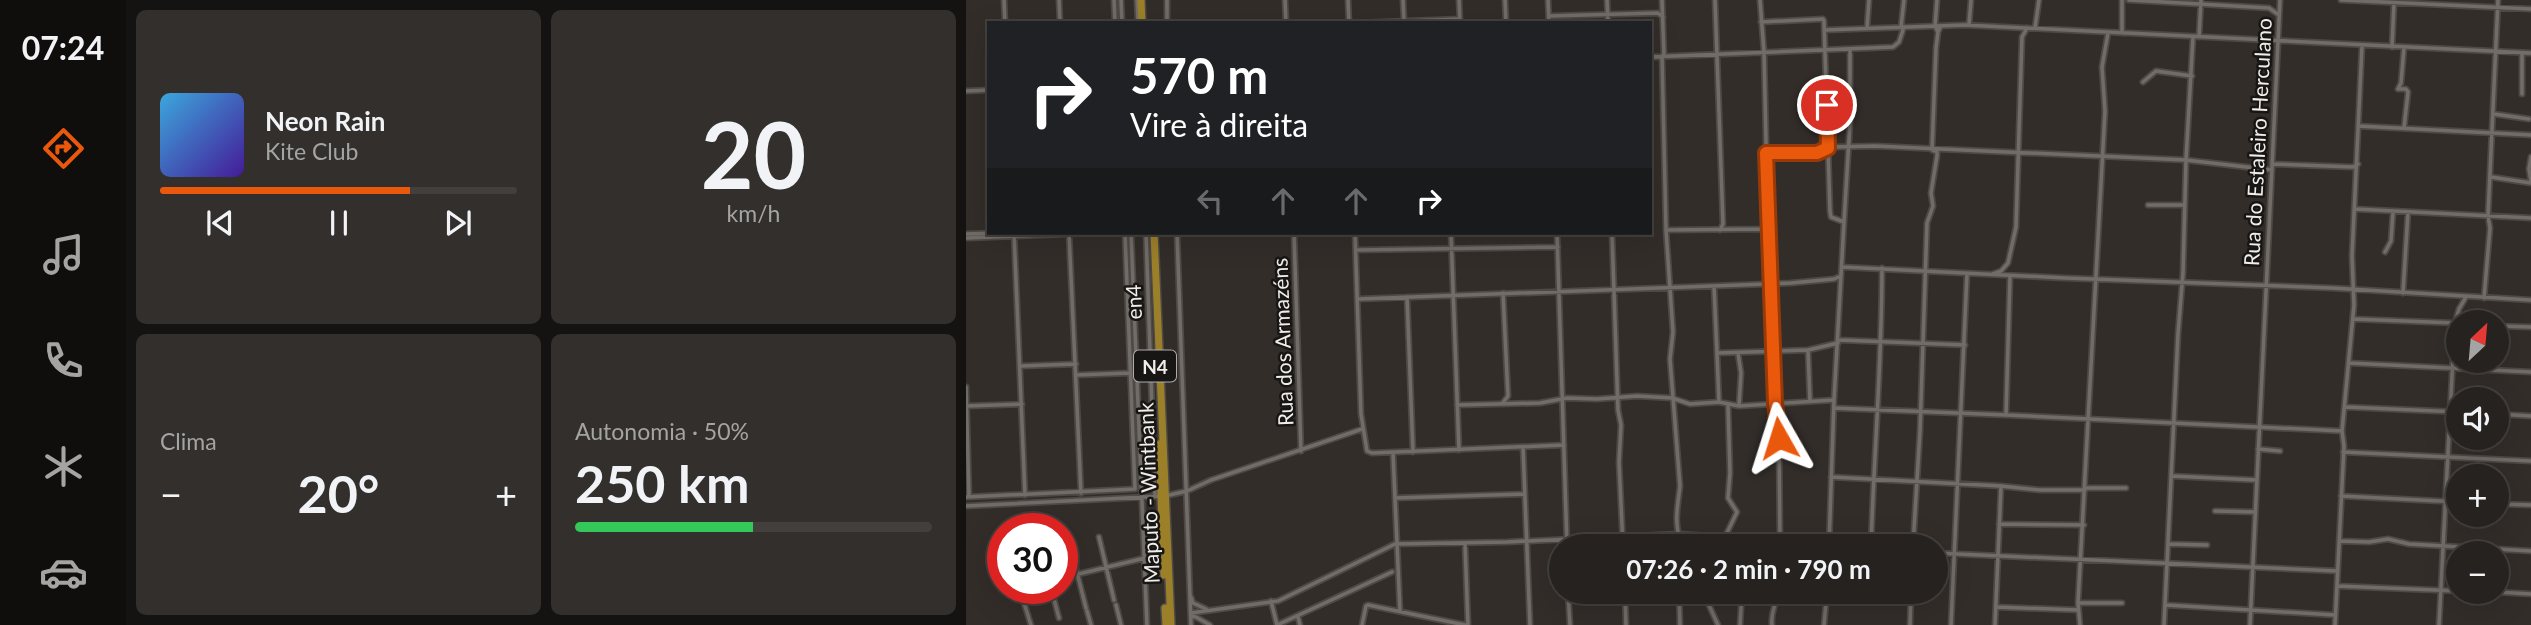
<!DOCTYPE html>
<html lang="pt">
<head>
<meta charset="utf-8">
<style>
  :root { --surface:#26221f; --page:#322f2c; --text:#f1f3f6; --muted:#a4a4a4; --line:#423f3d; --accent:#ea580c }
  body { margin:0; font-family:Lato,sans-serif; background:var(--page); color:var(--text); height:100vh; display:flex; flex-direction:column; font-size:26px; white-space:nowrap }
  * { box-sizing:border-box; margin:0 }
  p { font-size:23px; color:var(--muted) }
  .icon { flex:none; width:38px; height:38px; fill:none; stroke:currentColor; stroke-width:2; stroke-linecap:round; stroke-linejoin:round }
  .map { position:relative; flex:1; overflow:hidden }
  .side { display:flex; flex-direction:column; gap:10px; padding:10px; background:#151311; width:840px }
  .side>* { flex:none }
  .guide { position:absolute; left:21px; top:21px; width:665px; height:214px; border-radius:0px; box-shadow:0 7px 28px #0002,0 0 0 2px var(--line); background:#202124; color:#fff; overflow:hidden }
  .needle { width:46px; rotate:26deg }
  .tools { position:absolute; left:1480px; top:310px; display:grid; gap:14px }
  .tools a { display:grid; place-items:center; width:63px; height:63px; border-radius:50%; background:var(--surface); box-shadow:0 7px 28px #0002,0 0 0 2px var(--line); font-size:35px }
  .speed { position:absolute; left:21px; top:513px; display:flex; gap:14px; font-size:35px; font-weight:700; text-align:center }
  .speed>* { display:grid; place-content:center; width:91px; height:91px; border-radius:50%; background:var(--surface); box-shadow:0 7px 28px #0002,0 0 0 2px var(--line); line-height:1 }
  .speed .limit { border:10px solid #d22; background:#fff; color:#111 }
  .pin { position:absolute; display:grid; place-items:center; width:60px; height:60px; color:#fff; margin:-30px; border:4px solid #fff; border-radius:50%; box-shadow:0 2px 7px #0007 }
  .me { position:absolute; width:77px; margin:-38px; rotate:354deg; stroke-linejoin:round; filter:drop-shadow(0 0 5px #0008) }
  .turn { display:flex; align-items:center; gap:24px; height:147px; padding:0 28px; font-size:32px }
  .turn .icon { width:91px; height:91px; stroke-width:2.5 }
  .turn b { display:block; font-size:49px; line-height:60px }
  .lanes { display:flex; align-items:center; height:66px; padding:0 28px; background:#0003; justify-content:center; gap:35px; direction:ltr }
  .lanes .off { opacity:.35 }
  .big { font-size:52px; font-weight:700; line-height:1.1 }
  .side .widget { flex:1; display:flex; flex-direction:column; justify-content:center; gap:10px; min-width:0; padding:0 24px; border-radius:10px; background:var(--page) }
  .side .dial { align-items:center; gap:0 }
  .dial b { font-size:91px; line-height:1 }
  .song { display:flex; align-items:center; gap:21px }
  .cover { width:84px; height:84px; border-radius:10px; background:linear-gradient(135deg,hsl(200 70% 55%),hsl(260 70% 35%)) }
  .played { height:7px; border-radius:4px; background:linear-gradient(90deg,var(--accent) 70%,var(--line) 70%) }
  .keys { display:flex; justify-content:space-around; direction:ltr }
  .heat { display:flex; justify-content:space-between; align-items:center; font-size:38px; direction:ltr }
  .charge { height:10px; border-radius:5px; background:linear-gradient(90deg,#34c759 50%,var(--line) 0) }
  .side .tiles { flex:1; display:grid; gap:10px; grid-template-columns:repeat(2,1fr) }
  .trip { position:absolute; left:583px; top:534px; width:399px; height:70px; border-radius:35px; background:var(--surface); box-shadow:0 7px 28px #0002,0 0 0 2px var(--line); font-weight:700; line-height:70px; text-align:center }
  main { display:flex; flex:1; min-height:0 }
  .dock { display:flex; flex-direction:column; width:126px; justify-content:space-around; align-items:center; background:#0f0e0c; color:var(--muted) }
  .dock .icon { width:49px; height:49px }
  .dock .active { color:var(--accent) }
  .dock b { font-size:32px; color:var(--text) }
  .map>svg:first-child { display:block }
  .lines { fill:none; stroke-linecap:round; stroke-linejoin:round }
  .minor-casing { stroke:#4d4a46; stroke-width:7 }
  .trunk-casing { stroke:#4d4a46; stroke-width:10 }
  .minor { stroke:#726c68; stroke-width:3.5 }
  .trunk { stroke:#9c8029; stroke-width:7 }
  .route-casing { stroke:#983908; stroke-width:18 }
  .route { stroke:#ea580c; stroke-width:12 }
  .labels { text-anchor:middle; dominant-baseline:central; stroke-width:5; stroke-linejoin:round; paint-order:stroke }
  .shield { fill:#181614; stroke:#afacaa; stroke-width:2 }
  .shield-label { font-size:19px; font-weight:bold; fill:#f0edea }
  .street-label { font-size:21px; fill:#f0edea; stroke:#181614 }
</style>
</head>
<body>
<main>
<nav class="dock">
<b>07:24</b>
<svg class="icon active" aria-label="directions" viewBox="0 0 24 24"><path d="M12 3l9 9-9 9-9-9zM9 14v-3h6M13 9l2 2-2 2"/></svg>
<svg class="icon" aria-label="music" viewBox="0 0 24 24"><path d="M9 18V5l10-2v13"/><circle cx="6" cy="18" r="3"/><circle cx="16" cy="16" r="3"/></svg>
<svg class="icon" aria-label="phone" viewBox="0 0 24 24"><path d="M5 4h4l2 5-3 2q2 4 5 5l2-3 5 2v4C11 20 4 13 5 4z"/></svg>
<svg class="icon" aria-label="climate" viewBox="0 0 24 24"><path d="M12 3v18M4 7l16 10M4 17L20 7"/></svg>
<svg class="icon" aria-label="car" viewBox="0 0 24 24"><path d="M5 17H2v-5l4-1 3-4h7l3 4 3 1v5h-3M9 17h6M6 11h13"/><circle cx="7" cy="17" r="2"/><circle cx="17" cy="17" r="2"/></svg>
</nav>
<section class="side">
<div class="tiles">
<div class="widget">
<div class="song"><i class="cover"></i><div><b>Neon Rain</b><p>Kite Club</p></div></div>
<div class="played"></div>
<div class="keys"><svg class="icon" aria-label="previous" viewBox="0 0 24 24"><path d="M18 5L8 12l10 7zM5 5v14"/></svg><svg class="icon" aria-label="pause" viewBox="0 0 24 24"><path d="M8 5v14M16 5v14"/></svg><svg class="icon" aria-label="next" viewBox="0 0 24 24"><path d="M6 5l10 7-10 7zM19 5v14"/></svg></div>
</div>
<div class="widget dial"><b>20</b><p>km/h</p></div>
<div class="widget"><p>Clima</p>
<div class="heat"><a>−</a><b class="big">20°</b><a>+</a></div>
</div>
<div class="widget"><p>Autonomia · 50%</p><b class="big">250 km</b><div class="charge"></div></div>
</div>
</section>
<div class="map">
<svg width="1565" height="625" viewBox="0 0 1565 625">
  <rect width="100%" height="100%" fill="#322d29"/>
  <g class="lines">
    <defs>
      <path id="minor" d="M38,0L39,23
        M93,0L94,23
        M148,0L149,23
        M155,0L156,23
        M171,0L172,23
        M201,0V23
        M319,0L320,23
        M382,0L383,23
        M437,0L438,21
        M493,0L494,23
        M539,0L540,23
        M582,0L583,23
        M641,0L642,23
        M696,0L698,56
        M749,0L757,224L754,230
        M794,0L798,52L802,229L809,403L813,438L814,546
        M971,0L969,26L972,32
        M1163,0L1303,8L1313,15
        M1375,0L1565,9
        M583,16L692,13L697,17
        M795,22L857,19L858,21L864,211L865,217L878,222L868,400L863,546
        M390,23L494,19
        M1003,25L1005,0
        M935,27L938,0
        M901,28L903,0
        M1069,28L1073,0
        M859,30L999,25L1565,53
        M1156,33V0
        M1227,37L1220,160L1306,170
        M1233,37L1235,0
        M1426,47L1428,3
        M1438,48L1435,83L1432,89H1440L1442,92L1438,128
        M1556,53V94
        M696,56L700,230L707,332L704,359L714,486C711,512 708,519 715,546
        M684,57L927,47L933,42L938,27
        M1177,82L1190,71L1226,76
        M0,91L23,90
        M1528,114L1563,119
        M1392,126L1565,135
        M800,153H851L867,147L909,146L1220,160L1217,273L1212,334L1198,625
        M1565,157L1563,169L1565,181
        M1306,164L1387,167L1392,164
        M1525,177L1565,183
        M1182,205H1218
        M1389,209L1565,218
        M878,222L884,123V50
        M700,230L802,229
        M48,233L59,495
        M103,233L115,493
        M165,233L181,625
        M180,233L189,496
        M211,233L225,625
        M328,233L335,451
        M389,233L395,414L401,451L406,453L598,445
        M485,233L493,450
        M591,233L601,546
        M646,233L652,410L655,425L653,462L657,546
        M0,234L33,233
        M0,238L126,233
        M390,250L592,247
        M1419,252L1425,241L1427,212
        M876,267L1099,278L1366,288L1565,300
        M1027,274L1035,271L1042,263L1050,227L1056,37L1061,28
        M1044,276L1040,415L1376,431
        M748,286L751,353L842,350
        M1437,293L1442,212
        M441,297L447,452
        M1518,298L1524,228L1522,216L1532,0
        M393,299L825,283L868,279L875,276
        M1387,319L1489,323L1493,309L1500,297
        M1531,326L1565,327
        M873,340L999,345
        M751,353L753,402
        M772,353L775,373L773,406
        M1383,363L1565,372
        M55,366L110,364
        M110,375L164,373
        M0,387L3,497
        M844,401L842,350L872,343
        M536,404L542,396L537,293
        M491,405L574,403L601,398L631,399L671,396L706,398L724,404L753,402L773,406L868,400
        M0,406L56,404
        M1379,407L1493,412
        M868,408L1040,415
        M1531,414L1565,416
        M557,447L564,625
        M1292,449L1314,451
        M1377,452L1565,461
        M427,453L434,611
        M1205,476L1290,480
        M865,477L1035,486L1029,625
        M1035,486L1074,490H1119
        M1119,488H1160
        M1375,496L1493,502
        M0,497L169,489L159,233
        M429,498L559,494
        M1531,504L1565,505
        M0,506L199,496L221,491L245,480L396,429
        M1249,511L1289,512
        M1033,524L1118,525
        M133,537L148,600
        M759,537L771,512L762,498L764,473L762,404
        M1373,541L1403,542L1422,539L1443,544L1565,551
        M499,544L502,625
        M1202,544L1241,545
        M104,545L120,608
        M905,546C908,453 916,361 916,268
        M947,546L954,431L961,223L967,206L965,193L971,156V152L966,150L970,48L972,32L975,26
        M970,553L1371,571
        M96,578L179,558
        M1371,586L1493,591
        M57,588L54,590L65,625
        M85,588L93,618
        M602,592L604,625
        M659,592L660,625
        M713,592L714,625
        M737,592L752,625
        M1531,592L1565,594
        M225,597L227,603L240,609
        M305,601L311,625
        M1112,603H1156
        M150,605L155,625
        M1200,605L1369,615
        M1030,607L1112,610
        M121,611L125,625
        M225,613L312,601L429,544L541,542L712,534L775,538L784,545L802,546
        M225,616L230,617L244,625
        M332,617L334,625
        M311,625L426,572
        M396,625L400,606L402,605L499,625
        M774,625L776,592
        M806,625C804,612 811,605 811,592
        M858,625L861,592
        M944,625L945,592
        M985,625L1001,274
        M1114,625L1112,603L1139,111L1136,67L1142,33
        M1284,625L1314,0
        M1369,625L1378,446L1376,431L1388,305L1386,256L1396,46
        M1473,625L1487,357L1489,323L1493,324"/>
      <path id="trunk" d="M175,0L176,23
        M188,233L205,625
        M193,444L198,575
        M199,608L200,625"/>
    </defs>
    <!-- minor casing -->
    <use href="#minor" class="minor-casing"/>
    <!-- trunk casing -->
    <use href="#trunk" class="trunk-casing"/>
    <!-- minor -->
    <use href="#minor" class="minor"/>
    <!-- trunk -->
    <use href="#trunk" class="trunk"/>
  </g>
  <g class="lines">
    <defs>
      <path id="route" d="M813,438L809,403L800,153H851L862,148L861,105"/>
    </defs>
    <!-- route casing -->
    <use href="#route" class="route-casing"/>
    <!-- route -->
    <use href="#route" class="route"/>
  </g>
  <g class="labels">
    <!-- shield labels -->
    <rect class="shield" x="168" y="350.5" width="42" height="31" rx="5"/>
    <g class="shield-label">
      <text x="189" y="366">N4</text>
    </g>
    <!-- street labels -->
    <g class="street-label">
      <text transform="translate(1291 142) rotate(-87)">Rua do Estaleiro Herculano</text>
      <text transform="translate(167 302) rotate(-92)">en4</text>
      <text transform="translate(316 342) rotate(-92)">Rua dos Armazéns</text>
      <text transform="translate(182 493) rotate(-92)">Maputo - Wintbank</text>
    </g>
  </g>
</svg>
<div class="tools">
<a><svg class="needle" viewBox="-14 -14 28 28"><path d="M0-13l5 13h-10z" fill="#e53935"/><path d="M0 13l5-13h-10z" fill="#a4a4a4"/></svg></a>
<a><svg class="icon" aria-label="sound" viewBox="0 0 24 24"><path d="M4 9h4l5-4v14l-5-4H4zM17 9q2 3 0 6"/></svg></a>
<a>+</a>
<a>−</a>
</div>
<div class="speed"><div class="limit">30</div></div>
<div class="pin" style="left:861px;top:105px;background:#d93025"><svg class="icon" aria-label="arrive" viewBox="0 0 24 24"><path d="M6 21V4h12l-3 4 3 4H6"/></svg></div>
<svg class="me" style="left:813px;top:438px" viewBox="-20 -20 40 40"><path d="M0-17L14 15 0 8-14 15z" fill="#ea580c" stroke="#fff" stroke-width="4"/></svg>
<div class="trip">07:26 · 2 min · 790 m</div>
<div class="guide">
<div class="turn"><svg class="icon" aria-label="right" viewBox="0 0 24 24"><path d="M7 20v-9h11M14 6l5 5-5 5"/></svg><div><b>570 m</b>Vire à direita</div></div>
<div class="lanes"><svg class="icon off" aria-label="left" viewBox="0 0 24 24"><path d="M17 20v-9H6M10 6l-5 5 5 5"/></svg><svg class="icon off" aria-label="ahead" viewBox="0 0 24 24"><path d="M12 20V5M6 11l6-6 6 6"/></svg><svg class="icon off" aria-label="ahead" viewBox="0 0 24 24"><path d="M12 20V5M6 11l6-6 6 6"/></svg><svg class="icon" aria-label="right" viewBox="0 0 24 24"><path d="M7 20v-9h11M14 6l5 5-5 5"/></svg></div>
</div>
</div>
</main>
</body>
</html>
